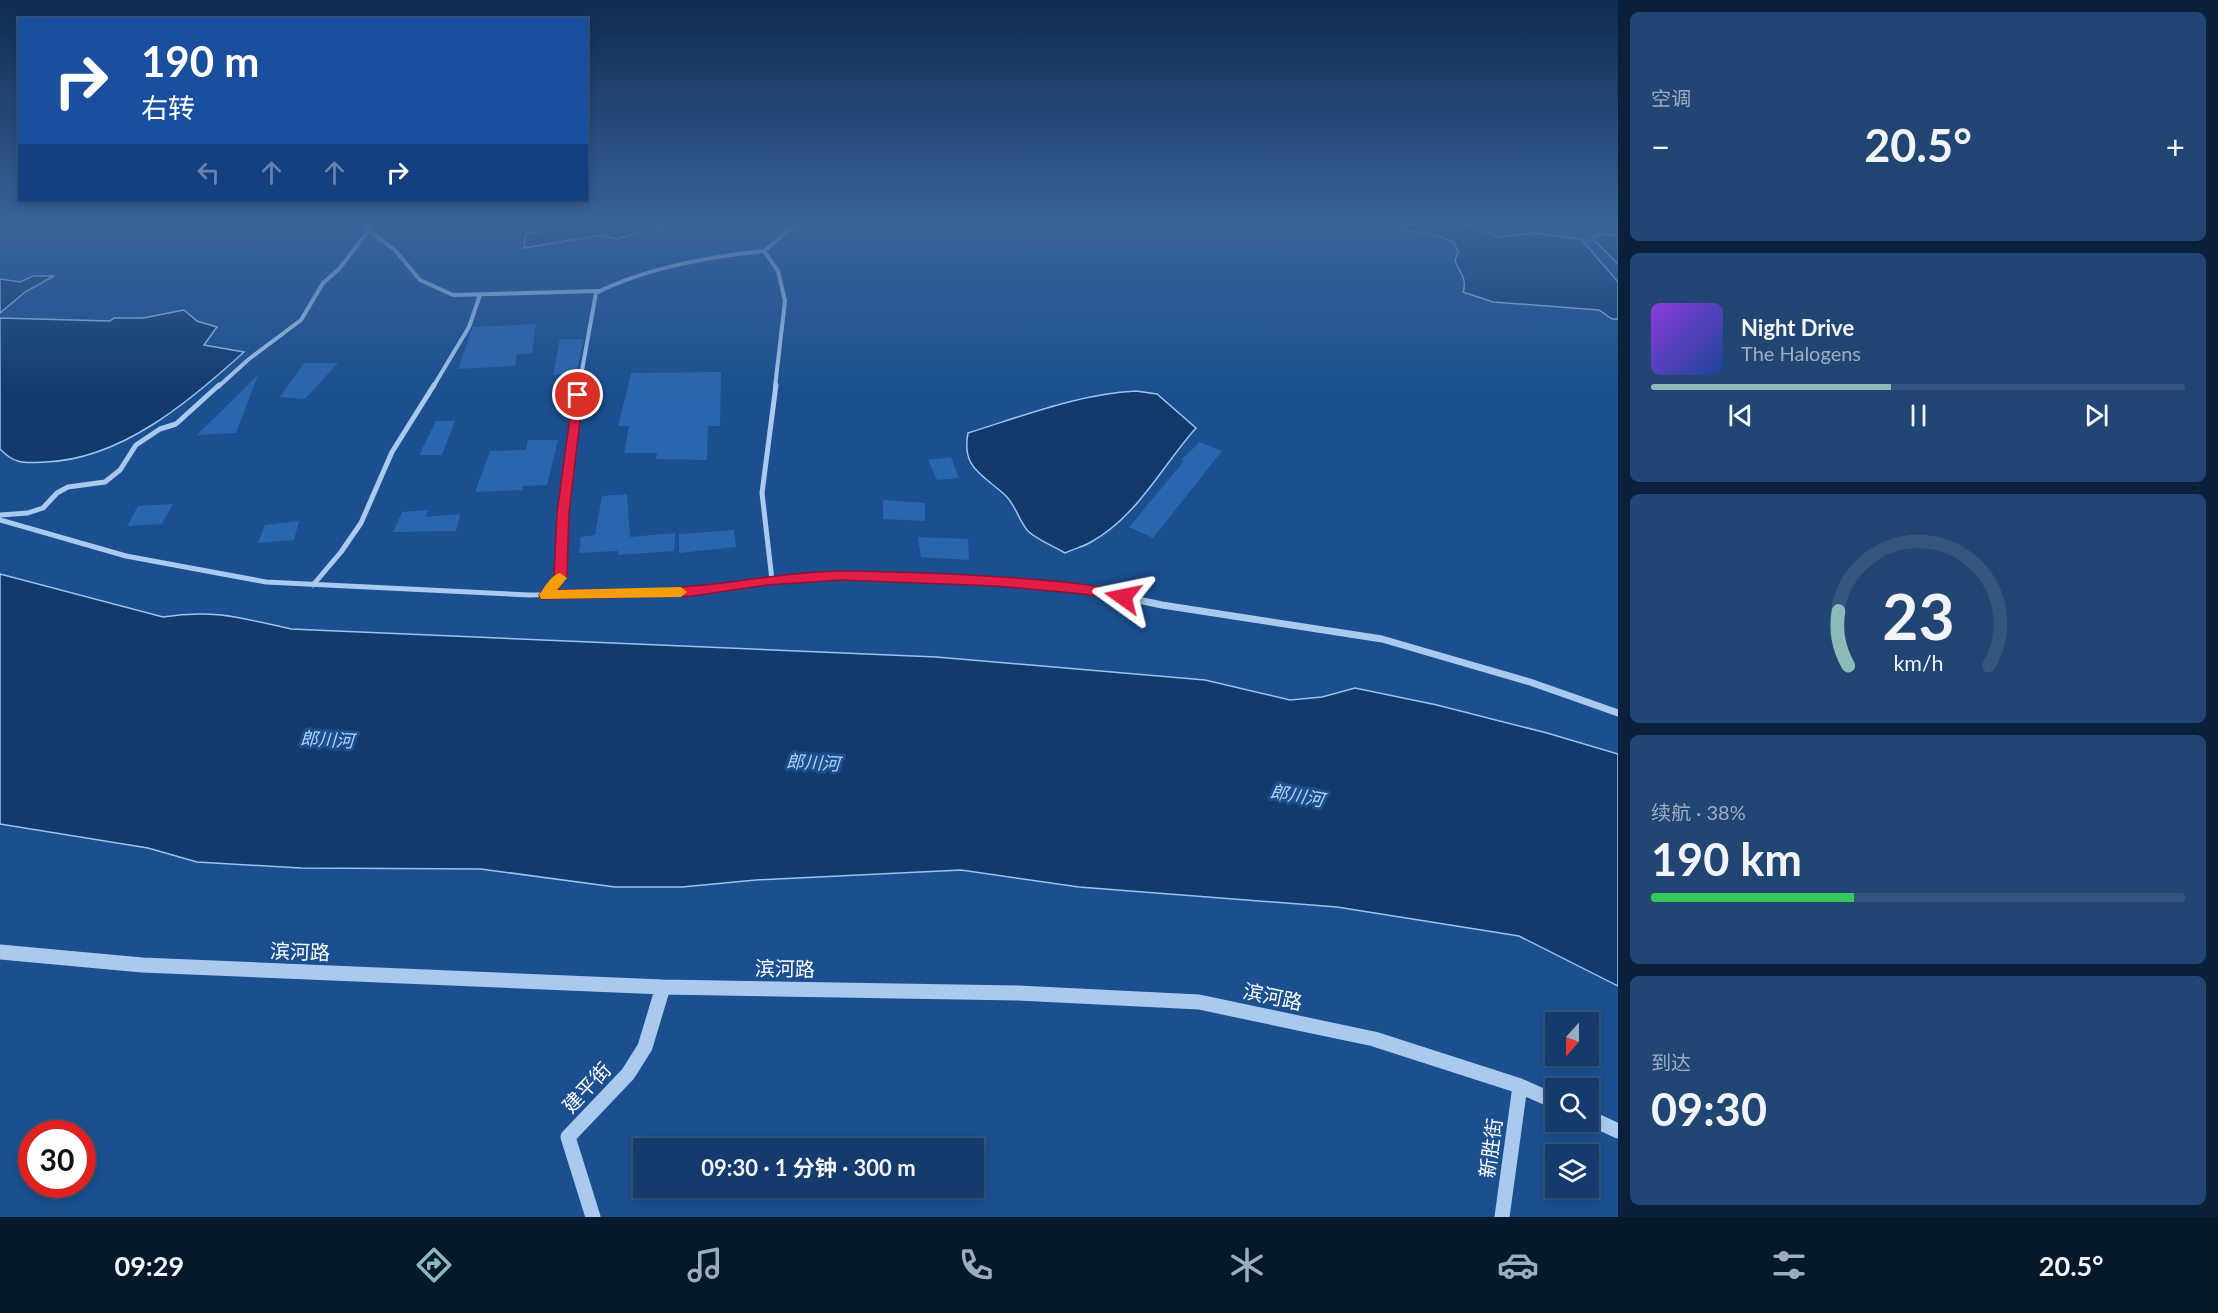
<!DOCTYPE html>
<html lang="zh">
<head>
<meta charset="utf-8">
<style>
  :root { --surface:#143b6b; --page:#214673; --text:#f1f3f6; --muted:#9dadc1; --line:#33557e; --accent:#8bbbb9 }
  body { margin:0; font-family:Lato,"Noto Sans SC",sans-serif; background:var(--page); color:var(--text); height:100vh; display:flex; flex-direction:column; font-size:22px; white-space:nowrap }
  * { box-sizing:border-box; margin:0 }
  p { font-size:20px; color:var(--muted) }
  .icon { flex:none; width:33px; height:33px; fill:none; stroke:currentColor; stroke-width:2; stroke-linecap:round; stroke-linejoin:round }
  .map { position:relative; flex:1; overflow:hidden }
  .drawer { display:flex; flex-direction:column; gap:12px; padding:12px; background:#0b203b; width:600px }
  .drawer>* { flex:none }
  .top-card { position:absolute; left:18px; top:18px; width:570px; height:183px; border-radius:0px; box-shadow:0 3px 9px #0003,0 0 0 2px var(--line); background:#1a4fa0; color:#fff; overflow:hidden }
  .needle { width:39px; rotate:201deg }
  .controls { position:absolute; left:1545px; top:1012px; display:grid; gap:12px }
  .controls a { display:grid; place-items:center; width:54px; height:54px; border-radius:0px; background:var(--surface); box-shadow:0 3px 9px #0003,0 0 0 2px var(--line); font-size:30px }
  .speed { position:absolute; left:18px; top:1120px; display:flex; gap:12px; font-size:30px; font-weight:700; text-align:center }
  .speed>* { display:grid; place-content:center; width:78px; height:78px; border-radius:50%; background:var(--surface); box-shadow:0 3px 9px #0003,0 0 0 2px var(--line); line-height:1 }
  .speed .limit { border:9px solid #d22; background:#fff; color:#111 }
  .pin { position:absolute; display:grid; place-items:center; width:51px; height:51px; color:#fff; margin:-26px; border:3px solid #fff; border-radius:50%; box-shadow:0 2px 6px #0007 }
  .me { position:absolute; width:66px; margin:-33px; rotate:282deg; stroke-linejoin:round; filter:drop-shadow(0 0 4px #0008) }
  .turn { display:flex; align-items:center; gap:21px; height:126px; padding:0 24px; font-size:27px }
  .turn .icon { width:78px; height:78px; stroke-width:2.5 }
  .turn b { display:block; font-size:42px; line-height:51px }
  .lanes { display:flex; align-items:center; height:57px; padding:0 24px; background:#0003; justify-content:center; gap:30px; direction:ltr }
  .lanes .off { opacity:.35 }
  .big { font-size:45px; font-weight:700; line-height:1.1 }
  .drawer .widget { flex:1; display:flex; flex-direction:column; justify-content:center; gap:9px; min-width:0; padding:0 21px; border-radius:9px; background:var(--page) }
  .drawer .dial { align-items:center; gap:0 }
  .dial svg { height:156px; overflow:visible; fill:none; stroke:var(--line); stroke-width:7; stroke-linecap:round; text-anchor:middle }
  .dial text { fill:var(--text); stroke:none }
  .song { display:flex; align-items:center; gap:18px }
  .cover { width:72px; height:72px; border-radius:9px; background:linear-gradient(135deg,hsl(270 70% 55%),hsl(220 70% 35%)) }
  .played { height:6px; border-radius:3px; background:linear-gradient(90deg,var(--accent) 45%,var(--line) 45%) }
  .keys { display:flex; justify-content:space-around; direction:ltr }
  .heat { display:flex; justify-content:space-between; align-items:center; font-size:33px; direction:ltr }
  .charge { height:9px; border-radius:4px; background:linear-gradient(90deg,#34c759 38%,var(--line) 0) }
  .trip { position:absolute; left:633px; top:1138px; width:351px; height:60px; border-radius:0px; background:var(--surface); box-shadow:0 3px 9px #0003,0 0 0 2px var(--line); font-weight:700; line-height:60px; text-align:center }
  .tabs { display:flex; height:96px; justify-content:space-around; align-items:center; background:#08182b; color:var(--muted) }
  .tabs .icon { width:42px; height:42px }
  .tabs .on { color:var(--accent) }
  .tabs b { font-size:27px; color:var(--text) }
  main { display:flex; flex:1; min-height:0 }
  .map>svg:first-child { display:block }
  .water { fill:#123a6d; stroke:#9cc4f0; stroke-width:1.5 }
  .building { fill:#2a66ad }
  .lines { fill:none; stroke-linecap:round; stroke-linejoin:round }
  .minor-far2 { stroke:#a9c9ee; stroke-width:4 }
  .minor-far1 { stroke:#a9c9ee; stroke-width:5 }
  .minor { stroke:#a9c9ee; stroke-width:7 }
  .tertiary { stroke:#a9c9ee; stroke-width:15 }
  .route { fill:#e11d48; stroke:#92132f; stroke-width:1.5 }
  .slow { fill:#f59e0b }
  .labels { text-anchor:middle; dominant-baseline:central; stroke-width:6; stroke-linejoin:round; paint-order:stroke }
  .water-label { font-size:18px; font-style:italic; fill:#b5d3f5; stroke:#1b4f8f }
  .near-street-label { font-size:20px; fill:#fff; stroke:#1b4f8f }
</style>
</head>
<body>
<main>
<div class="map">
<svg width="1618" height="1217" viewBox="0 0 1618 1217">
  <rect width="100%" height="100%" fill="#1b4f8f"/>
  <!-- water -->
  <path class="water" d="M563,224H670L617,239L601,235L524,248L526,234L553,229Z
    M1385,224H1461L1500,237L1534,233L1581,239L1618,282V319H1612L1599,310L1493,302L1463,292C1468,280 1459,271 1455,261L1458,252L1454,242L1433,234L1394,229Z
    M1600,234L1618,236V264L1594,240V237Z
    M33,276H54L25,292L0,313V279L20,282Z
    M184,310L197,321L217,327L204,345L244,352C190,401 122,459 46,462C25,463 15,465 0,449V318L110,321L114,318H143Z
    M1136,391L1157,394L1196,428C1162,466 1137,517 1091,542C1083,547 1073,549 1065,553C1054,546 1037,540 1028,531C1019,521 1016,506 1006,496C984,475 961,469 968,433C1023,416 1078,394 1136,391Z
    M0,574L163,617C213,609 242,618 291,629L936,657L1205,680L1290,700L1322,697L1355,688L1437,705L1547,733L1618,754V986L1519,936L1337,907L1079,887L961,870L756,880L682,887H615L481,869L301,868L197,862L148,848L0,824Z"/>
  <!-- building -->
  <path class="building" d="M536,324L532,353L517,354L515,366L458,369L473,327Z
    M560,339H584L576,374L553,375Z
    M304,363H338L305,399L280,397Z
    M721,372L720,426H708L707,460L656,459L657,453H624L629,426H618L631,373Z
    M258,375L236,433L197,435Z
    M436,421H455L442,455H419Z
    M528,440H558L547,485L523,486V490L475,492L490,451L526,450Z
    M1200,442L1222,451L1153,538L1129,527L1184,461L1181,460Z
    M951,457L959,478L937,480L928,460Z
    M627,494L630,537L675,533L674,551L618,555V551L579,553L581,537L595,535L602,496Z
    M883,500L925,503V521L883,519Z
    M173,504L162,524L127,526L138,506Z
    M428,510L425,517L460,514L456,531L393,532L402,512Z
    M299,521L294,540L258,543L265,525Z
    M734,530L736,547L679,553V534Z
    M918,537L968,539L969,560L921,557Z"/>
  <g class="lines">
    <!-- minor-far2 -->
    <path class="minor-far2" d="M365,224L370,232L395,250L420,280L453,295L599,291
      M218,387L249,359L301,320L323,283L339,269L369,230
      M433,387L469,327L480,295
      M579,387L596,293C643,269 711,256 764,251
      M775,387L785,301L778,271L764,251L796,224"/>
    <!-- minor-far1 -->
    <path class="minor-far1" d="M0,515L28,513L43,508L57,493L68,487L105,482L120,470L136,445L160,429L176,424L219,385
      M0,520L126,556L266,582L529,595L692,591L767,580L841,576L996,581L1084,589L1121,597
      M772,580L762,493L776,385
      M313,585L341,552L361,523L392,452L434,385
      M546,595L561,576L563,513L579,385"/>
    <!-- minor -->
    <path class="minor" d="M1114,595L1162,605L1382,639L1530,682L1618,713"/>
    <!-- tertiary -->
    <path class="tertiary" d="M0,952L142,965L663,987L1018,993L1199,1002L1374,1039L1520,1086L1556,1102
      M1588,1117L1618,1131
      M593,1217L568,1137L628,1074L645,1047L663,987
      M1502,1217L1520,1086"/>
  </g>
  <!-- sky -->
  <linearGradient id="sky" x2="0" y2="1"><stop stop-color="#0f2b4f"/><stop offset="0.57" stop-color="#39639b"/><stop offset="1" stop-color="#39639b" stop-opacity="0"/></linearGradient>
  <rect width="1618" height="394" fill="url(#sky)"/>
  <!-- route -->
  <path class="route" d="M578,392L583,395L569,513L567,576L557,590C602,589 649,591 693,586C743,582 792,571 842,571C879,571 1116,577 1130,597L1123,602L1084,594L996,586L841,580L767,585L692,596L541,599L539,595L554,576L557,513L573,395Z"/>
  <!-- slow -->
  <path class="slow" d="M560,573L567,578L557,590L681,587L687,592L681,597L541,599L539,595C544,588 551,575 560,573Z"/>
  <g class="labels">
    <!-- water labels -->
    <g class="water-label">
      <text transform="translate(327 739) rotate(3)">郎川河</text>
      <text transform="translate(813 762) rotate(3)">郎川河</text>
      <text transform="translate(1297 795) rotate(10)">郎川河</text>
    </g>
    <!-- near-street labels -->
    <g class="near-street-label">
      <text transform="translate(300 951) rotate(2)">滨河路</text>
      <text transform="translate(785 968) rotate(1)">滨河路</text>
      <text transform="translate(1273 996) rotate(12)">滨河路</text>
      <text transform="translate(586 1087) rotate(-47)">建平街</text>
      <text transform="translate(1490 1148) rotate(-82)">新胜街</text>
    </g>
  </g>
</svg>
<div class="controls">
<a><svg class="needle" viewBox="-14 -14 28 28"><path d="M0-13l5 13h-10z" fill="#e53935"/><path d="M0 13l5-13h-10z" fill="#9dadc1"/></svg></a>
<a><svg class="icon" aria-label="search" viewBox="0 0 24 24"><circle cx="10" cy="10" r="6"/><path d="M15 15l6 6"/></svg></a>
<a><svg class="icon" aria-label="layers" viewBox="0 0 24 24"><path d="M12 4l9 5-9 5-9-5zM3 14l9 5 9-5"/></svg></a>
</div>
<div class="speed"><div class="limit">30</div></div>
<div class="pin" style="left:578px;top:395px;background:#d93025"><svg class="icon" aria-label="arrive" viewBox="0 0 24 24"><path d="M6 21V4h12l-3 4 3 4H6"/></svg></div>
<svg class="me" style="left:1123px;top:597px" viewBox="-20 -20 40 40"><path d="M0-17L14 15 0 8-14 15z" fill="#e11d48" stroke="#fff" stroke-width="4"/></svg>
<div class="trip">09:30 · 1 分钟 · 300 m</div>
<div class="top-card">
<div class="turn"><svg class="icon" aria-label="right" viewBox="0 0 24 24"><path d="M7 20v-9h11M14 6l5 5-5 5"/></svg><div><b>190 m</b>右转</div></div>
<div class="lanes"><svg class="icon off" aria-label="left" viewBox="0 0 24 24"><path d="M17 20v-9H6M10 6l-5 5 5 5"/></svg><svg class="icon off" aria-label="ahead" viewBox="0 0 24 24"><path d="M12 20V5M6 11l6-6 6 6"/></svg><svg class="icon off" aria-label="ahead" viewBox="0 0 24 24"><path d="M12 20V5M6 11l6-6 6 6"/></svg><svg class="icon" aria-label="right" viewBox="0 0 24 24"><path d="M7 20v-9h11M14 6l5 5-5 5"/></svg></div>
</div>
</div>
<section class="drawer">
<div class="widget"><p>空调</p>
<div class="heat"><a>−</a><b class="big">20.5°</b><a>+</a></div>
</div>
<div class="widget">
<div class="song"><i class="cover"></i><div><b>Night Drive</b><p>The Halogens</p></div></div>
<div class="played"></div>
<div class="keys"><svg class="icon" aria-label="previous" viewBox="0 0 24 24"><path d="M18 5L8 12l10 7zM5 5v14"/></svg><svg class="icon" aria-label="pause" viewBox="0 0 24 24"><path d="M8 5v14M16 5v14"/></svg><svg class="icon" aria-label="next" viewBox="0 0 24 24"><path d="M6 5l10 7-10 7zM19 5v14"/></svg></div>
</div>
<div class="widget dial"><svg viewBox="0 0 100 80">
<path d="M14 69A42 42 0 1 1 86 69"/>
<path d="M14 69A42 42 0 0 1 9 41" stroke="#8bbbb9"/>
<text x="50" y="56" font-size="32" font-weight="700">23</text>
<text x="50" y="72" font-size="11">km/h</text>
</svg></div>
<div class="widget"><p>续航 · 38%</p><b class="big">190 km</b><div class="charge"></div></div>
<div class="widget"><p>到达</p><b class="big">09:30</b></div>
</section>
</main>
<nav class="tabs">
<b>09:29</b>
<svg class="icon on" aria-label="directions" viewBox="0 0 24 24"><path d="M12 3l9 9-9 9-9-9zM9 14v-3h6M13 9l2 2-2 2"/></svg>
<svg class="icon" aria-label="music" viewBox="0 0 24 24"><path d="M9 18V5l10-2v13"/><circle cx="6" cy="18" r="3"/><circle cx="16" cy="16" r="3"/></svg>
<svg class="icon" aria-label="phone" viewBox="0 0 24 24"><path d="M5 4h4l2 5-3 2q2 4 5 5l2-3 5 2v4C11 20 4 13 5 4z"/></svg>
<svg class="icon" aria-label="climate" viewBox="0 0 24 24"><path d="M12 3v18M4 7l16 10M4 17L20 7"/></svg>
<svg class="icon" aria-label="car" viewBox="0 0 24 24"><path d="M5 17H2v-5l4-1 3-4h7l3 4 3 1v5h-3M9 17h6M6 11h13"/><circle cx="7" cy="17" r="2"/><circle cx="17" cy="17" r="2"/></svg>
<svg class="icon" aria-label="filters" viewBox="0 0 24 24"><path d="M4 7h16M4 17h16"/><circle cx="9" cy="7" r="2"/><circle cx="15" cy="17" r="2"/></svg>
<b>20.5°</b>
</nav>
</body>
</html>
